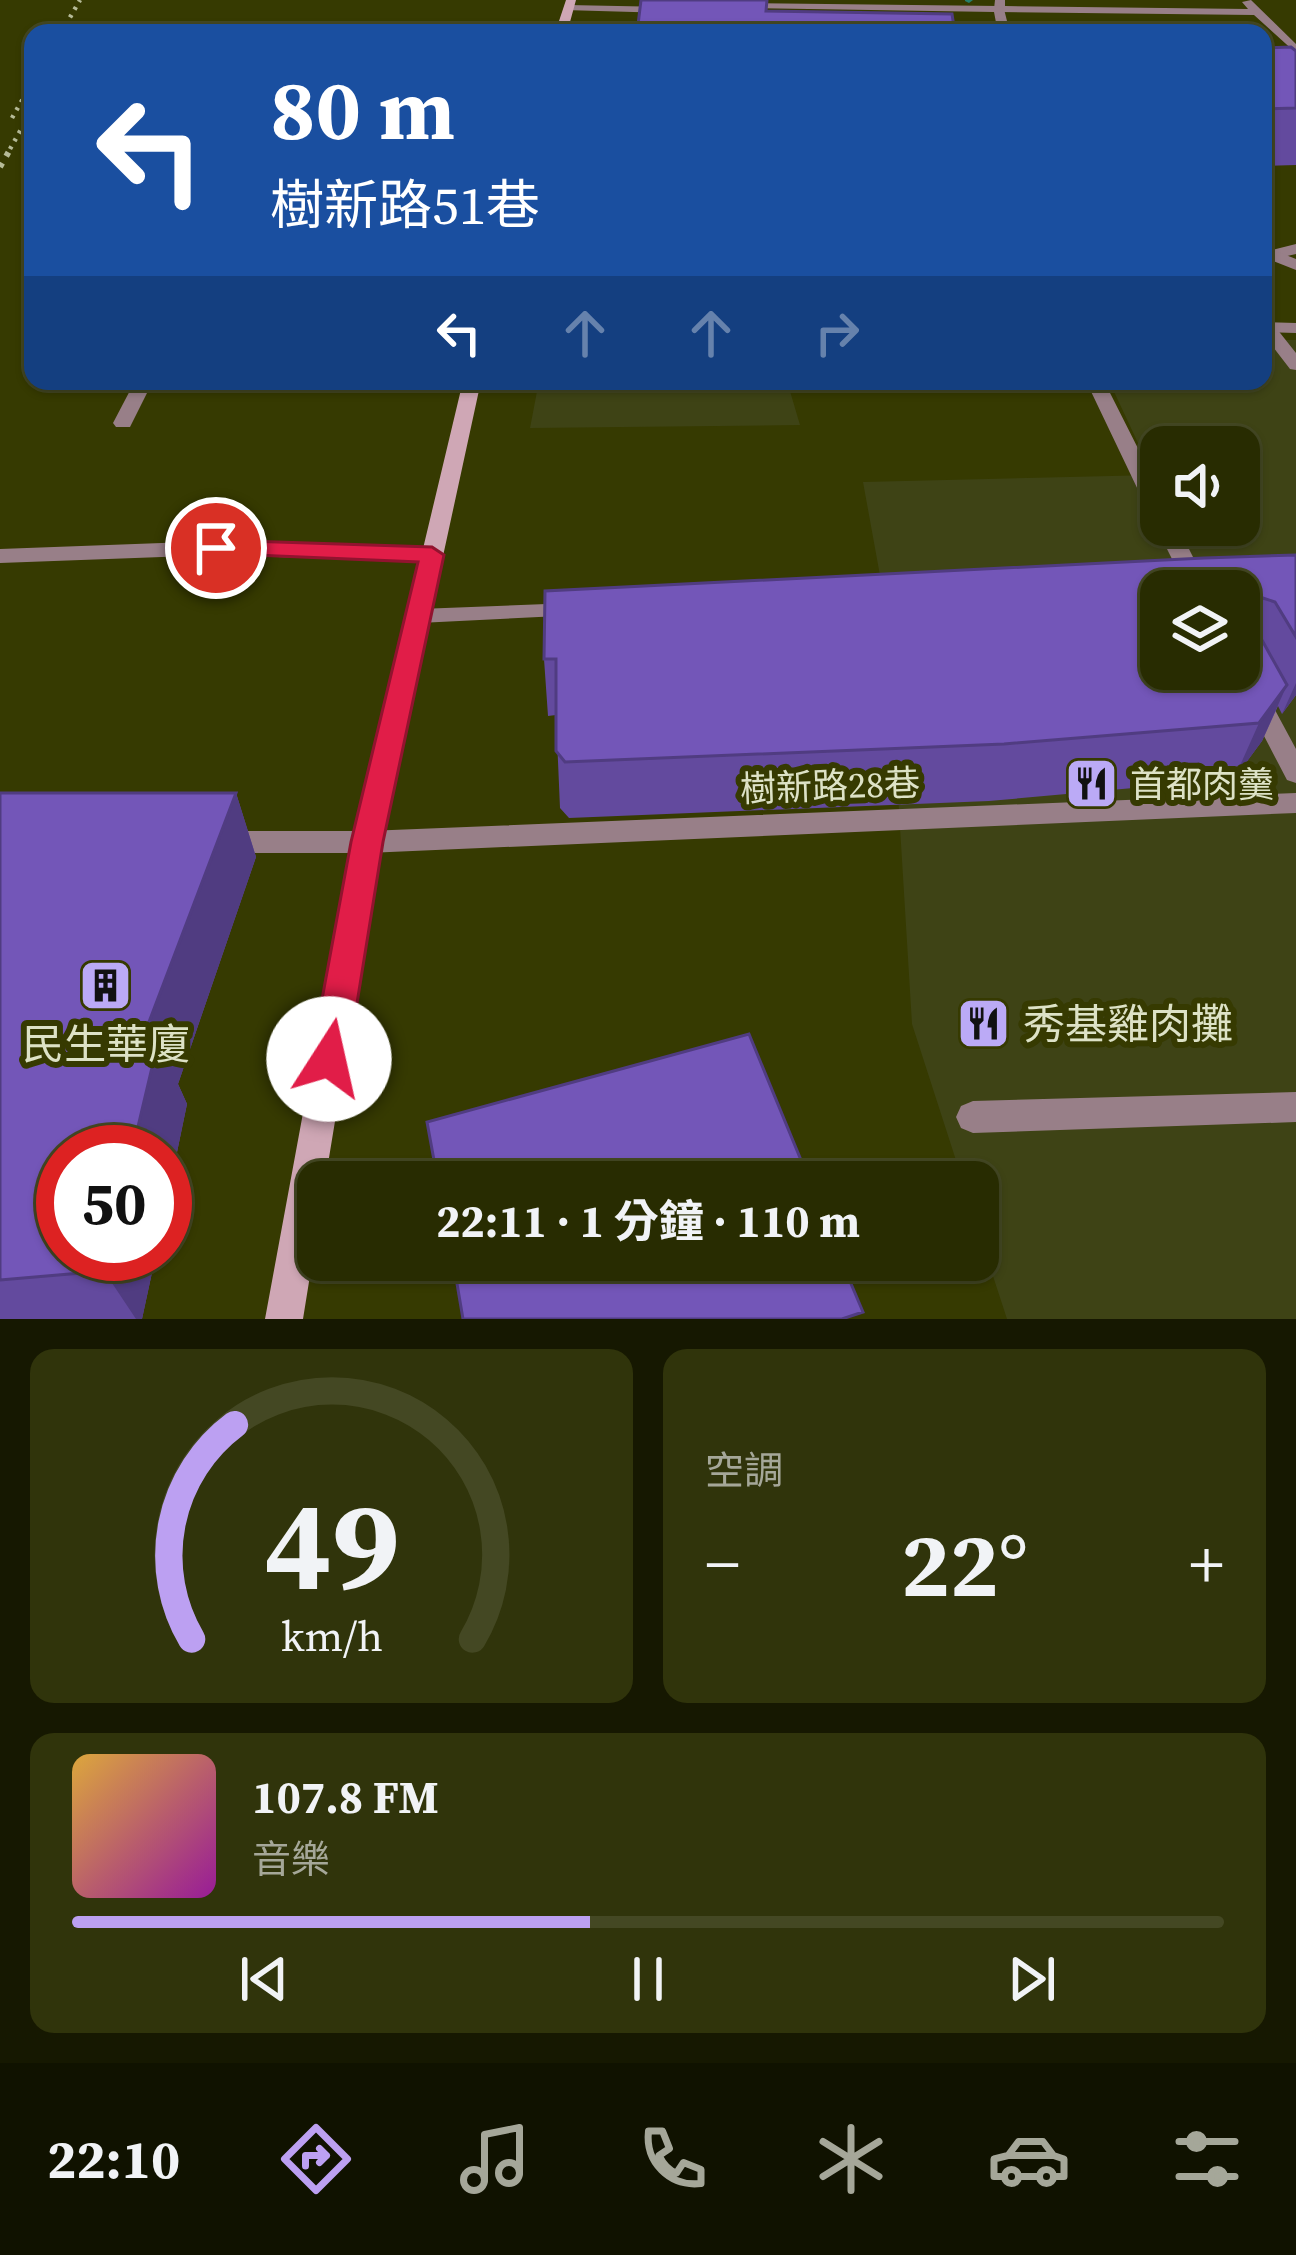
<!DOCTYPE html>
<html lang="zh-TW">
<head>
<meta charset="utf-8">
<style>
  :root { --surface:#282c01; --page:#30340b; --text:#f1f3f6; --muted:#a5a799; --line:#444823; --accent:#bca0f2 }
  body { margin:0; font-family:"Source Serif 4","Noto Sans TC",serif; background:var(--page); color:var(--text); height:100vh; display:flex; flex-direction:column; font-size:45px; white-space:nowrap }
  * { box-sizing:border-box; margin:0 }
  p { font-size:39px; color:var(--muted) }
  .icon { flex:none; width:66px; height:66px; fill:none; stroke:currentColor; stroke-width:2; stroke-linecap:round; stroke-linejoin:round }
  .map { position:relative; height:1319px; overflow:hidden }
  .drawer { display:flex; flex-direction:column; gap:30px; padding:30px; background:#161801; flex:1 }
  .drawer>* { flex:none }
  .guide { position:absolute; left:24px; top:24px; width:1248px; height:366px; border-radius:24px; box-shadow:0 3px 9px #0004,0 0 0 3px var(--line); background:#1a4fa0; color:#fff; overflow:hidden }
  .controls { position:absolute; left:1140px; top:426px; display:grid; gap:24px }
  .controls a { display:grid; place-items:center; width:120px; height:120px; border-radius:24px; background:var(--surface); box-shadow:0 3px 9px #0004,0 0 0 3px var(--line); font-size:60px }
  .speed { position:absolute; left:36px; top:1125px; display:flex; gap:24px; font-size:60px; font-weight:700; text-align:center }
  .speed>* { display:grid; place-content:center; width:156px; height:156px; border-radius:50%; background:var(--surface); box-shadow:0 3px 9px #0004,0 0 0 3px var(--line); line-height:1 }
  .speed .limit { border:18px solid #d22; background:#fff; color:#111 }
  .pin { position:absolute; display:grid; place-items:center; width:102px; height:102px; color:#fff; margin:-51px; border:6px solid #fff; border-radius:50%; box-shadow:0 3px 12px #0007 }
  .me { position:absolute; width:132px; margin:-66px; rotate:10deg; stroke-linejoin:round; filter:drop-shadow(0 0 9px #0008) }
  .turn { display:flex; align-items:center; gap:42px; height:252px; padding:0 48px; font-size:54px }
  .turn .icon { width:156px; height:156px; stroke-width:2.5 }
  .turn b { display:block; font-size:84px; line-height:102px }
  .lanes { display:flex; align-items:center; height:114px; padding:0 48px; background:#0003; justify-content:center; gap:60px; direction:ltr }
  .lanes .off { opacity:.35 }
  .big { font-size:90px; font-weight:700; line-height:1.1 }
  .drawer .card { flex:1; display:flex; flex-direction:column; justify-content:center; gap:18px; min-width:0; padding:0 42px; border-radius:24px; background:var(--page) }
  .drawer .dial { align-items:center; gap:0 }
  .dial svg { height:312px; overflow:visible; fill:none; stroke:var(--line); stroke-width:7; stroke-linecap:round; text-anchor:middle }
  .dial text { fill:var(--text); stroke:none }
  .song { display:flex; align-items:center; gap:36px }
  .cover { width:144px; height:144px; border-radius:18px; background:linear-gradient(135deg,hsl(40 70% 55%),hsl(300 70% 35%)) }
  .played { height:12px; border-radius:6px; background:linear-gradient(90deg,var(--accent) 45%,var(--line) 45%) }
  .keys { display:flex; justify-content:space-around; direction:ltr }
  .heat { display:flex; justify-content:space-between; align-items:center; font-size:66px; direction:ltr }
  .drawer .tiles { flex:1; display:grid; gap:30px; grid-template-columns:1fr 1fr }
  .card:last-child { grid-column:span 2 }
  .trip { position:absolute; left:297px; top:1161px; width:702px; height:120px; border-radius:24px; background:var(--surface); box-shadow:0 3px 9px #0004,0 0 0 3px var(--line); font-weight:700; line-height:120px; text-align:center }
  .menu { display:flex; height:192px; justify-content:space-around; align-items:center; background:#101200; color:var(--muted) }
  .menu .icon { width:84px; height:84px }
  .menu .current { color:var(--accent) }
  .menu b { font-size:54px; color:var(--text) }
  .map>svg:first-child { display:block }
  .built { fill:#3e4315; fill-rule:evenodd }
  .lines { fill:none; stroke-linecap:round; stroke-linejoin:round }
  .stream { fill:#267f6b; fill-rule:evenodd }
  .lane { fill:#987f88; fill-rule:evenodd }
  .street { fill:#987f88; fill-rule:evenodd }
  .secondary { fill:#cfa7b5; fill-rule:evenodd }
  .rail-far1 { stroke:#b6bb98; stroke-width:4.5; stroke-dasharray:3 6; stroke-linecap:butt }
  .rail { stroke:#b6bb98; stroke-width:6; stroke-dasharray:4.5 8; stroke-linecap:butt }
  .wall { fill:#634a9e }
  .shaded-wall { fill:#503c81 }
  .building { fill:#7356b8; stroke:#503c81; stroke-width:3; fill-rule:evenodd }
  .route { fill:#e11d48; stroke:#92132f; stroke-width:3 }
  .labels { text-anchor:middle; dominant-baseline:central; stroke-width:12; stroke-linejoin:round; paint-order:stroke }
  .poi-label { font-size:36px; fill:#dde2c6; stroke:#363a01; text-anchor:start }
  .street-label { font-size:36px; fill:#dde2c6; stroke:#363a01 }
  .near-poi-label { font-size:42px; fill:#dde2c6; stroke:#363a01; text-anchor:start }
</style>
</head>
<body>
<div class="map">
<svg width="1296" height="1319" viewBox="0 0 1296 1319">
  <rect width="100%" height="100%" fill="#363a01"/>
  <!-- built -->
  <path class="built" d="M1263,340H1296V1319H1007L978,1230V1182H963L912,1024L887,614L863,482L1153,475L1109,381H1263ZM1161,447H1239V525H1161ZM1161,591H1239V669H1161Z
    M539,381H787L800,425L530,428Z"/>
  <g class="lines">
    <!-- stream -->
    <path class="stream" d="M973,0L969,3L965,1V0Z"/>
    <!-- lane -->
    <path class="lane" d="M995,0H1005V6L1248,9L1242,2L1251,0L1296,44V53L1254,15L999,12L994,9Z
      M1296,244V254L1270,260L1263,256L1264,252Z
      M1263,324H1273L1296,353V370L1290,369L1263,334Z
      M135,381H153L130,427H116L113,423Z
      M1086,381H1104L1161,494V525H1177L1210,591H1188L1155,525L1158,521L1150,515Z
      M216,541L432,548L443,555L432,562L216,555L0,563V549Z
      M572,603L580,605L583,610L580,615L419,623L407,616L419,609Z
      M1239,658L1248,660L1296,749V783L1287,780L1229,669H1239Z
      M1296,793V813L367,853H219L209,850L205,842L209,834L219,831H367Z
      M1296,1092V1122L973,1133L961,1128L956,1117L961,1106L973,1101Z"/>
    <!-- street -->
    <path class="street" d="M735,3L999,6L1004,9L1010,33H998L994,12L739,8Z
      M568,5L668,7L673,10L668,13L564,10Z
      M1263,246L1296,259V270L1263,257Z
      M1263,322L1296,323V333L1263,332Z"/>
    <!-- secondary -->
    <path class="secondary" d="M566,0H576L567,33H555Z
      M463,381H481L381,842L325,1182H318V1226L303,1319H265L353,842Z"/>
    <!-- rail-far1 -->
    <path class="rail-far1" d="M61,33L80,0
      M12,118L33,81
      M10,149L33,108"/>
    <!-- rail -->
    <path class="rail" d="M0,167L12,146"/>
  </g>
  <!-- wall -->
  <path class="wall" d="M1263,48L1296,51V165L1263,166Z
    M1296,555V695L1282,714L1278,706L1262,741L1234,779L989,801L569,818L560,808L556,715L548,716L544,659Z
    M0,793H236L256,857L178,1084L187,1104L165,1210V1152L63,1254H156L142,1319H0Z"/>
  <!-- shaded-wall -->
  <path class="shaded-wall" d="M1263,598L1239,655L1248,615Z
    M1296,683V695L1282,714Z
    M1287,685L1262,741L1234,779L1259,723Z
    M236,793L256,857L178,1084L187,1104L165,1210V1152H132L141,1043Z
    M108,1254H156L142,1319H136L104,1271Z"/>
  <!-- building -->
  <path class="building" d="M641,0H767L766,11L952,14L955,33H637Z
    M1130,25L1139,33H1066L1060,26Z
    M1291,47L1296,51V108L1263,109V48Z
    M1296,555V637L1275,602L1263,598L1248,615L1287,685L1259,723L1004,744L565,762L556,751V659H544L545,591L1204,558ZM1161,591H1239V669H1161Z
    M0,793H236L141,1043L158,1042L132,1152H63V1254H108L104,1271L0,1280Z
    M749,1034L810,1182H438L427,1122Z
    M453,1260H841L863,1312L842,1319H463Z"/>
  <!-- route -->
  <path class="route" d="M216,540L432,547L444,555L383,842L348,1059L342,1070L329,1075L316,1070L311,1059L351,842L418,562L208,553L204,548Z"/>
  <!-- icons -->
  <defs>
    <symbol id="restaurant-square" viewBox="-11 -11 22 22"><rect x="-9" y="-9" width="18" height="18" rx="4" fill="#bbaaf6" stroke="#363a01"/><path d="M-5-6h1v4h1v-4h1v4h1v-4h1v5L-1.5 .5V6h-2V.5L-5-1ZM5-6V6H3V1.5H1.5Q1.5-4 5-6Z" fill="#111"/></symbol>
    <symbol id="building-square" viewBox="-11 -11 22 22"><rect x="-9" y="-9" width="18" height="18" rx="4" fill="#bbaaf6" stroke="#363a01"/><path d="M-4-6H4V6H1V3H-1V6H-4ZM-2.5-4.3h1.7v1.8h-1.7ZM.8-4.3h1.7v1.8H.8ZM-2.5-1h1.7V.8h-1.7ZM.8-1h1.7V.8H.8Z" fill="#111"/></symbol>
  </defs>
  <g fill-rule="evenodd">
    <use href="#restaurant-square" x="1062" y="754" width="59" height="59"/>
    <use href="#building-square" x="76" y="956" width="59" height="59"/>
    <use href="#restaurant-square" x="954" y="994" width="59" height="59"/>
  </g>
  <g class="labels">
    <!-- poi labels -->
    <g class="poi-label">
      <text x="1130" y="784">首都肉羹</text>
    </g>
    <!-- street labels -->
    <g class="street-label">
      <text transform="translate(830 786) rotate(-2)">樹新路28巷</text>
    </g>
    <!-- near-poi labels -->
    <g class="near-poi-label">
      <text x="1023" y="1024">秀基雞肉攤</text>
      <text x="106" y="1044" text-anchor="middle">民生華廈</text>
    </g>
  </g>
</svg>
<div class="controls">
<a><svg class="icon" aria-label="sound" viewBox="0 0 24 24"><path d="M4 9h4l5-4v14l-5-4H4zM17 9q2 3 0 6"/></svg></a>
<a><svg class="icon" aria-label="layers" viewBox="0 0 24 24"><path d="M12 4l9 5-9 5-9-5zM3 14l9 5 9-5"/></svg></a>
</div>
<div class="speed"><div class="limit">50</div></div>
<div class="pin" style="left:216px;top:548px;background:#d93025"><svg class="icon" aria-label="arrive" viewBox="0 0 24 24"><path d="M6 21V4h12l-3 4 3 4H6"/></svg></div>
<svg class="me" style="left:329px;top:1059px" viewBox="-20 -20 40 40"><circle r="19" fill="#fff"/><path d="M0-13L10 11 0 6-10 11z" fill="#e11d48"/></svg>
<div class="trip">22:11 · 1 分鐘 · 110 m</div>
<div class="guide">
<div class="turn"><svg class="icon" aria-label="left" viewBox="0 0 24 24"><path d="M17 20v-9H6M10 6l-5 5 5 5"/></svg><div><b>80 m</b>樹新路51巷</div></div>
<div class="lanes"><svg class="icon" aria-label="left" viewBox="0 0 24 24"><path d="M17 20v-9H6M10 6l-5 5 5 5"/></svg><svg class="icon off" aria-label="ahead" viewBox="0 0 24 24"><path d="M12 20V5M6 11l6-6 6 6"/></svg><svg class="icon off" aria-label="ahead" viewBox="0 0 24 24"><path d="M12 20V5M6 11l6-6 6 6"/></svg><svg class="icon off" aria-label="right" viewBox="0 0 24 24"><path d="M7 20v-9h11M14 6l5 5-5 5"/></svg></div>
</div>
</div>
<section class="drawer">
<div class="tiles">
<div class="card dial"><svg viewBox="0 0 100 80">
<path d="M14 69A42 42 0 1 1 86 69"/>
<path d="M14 69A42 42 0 0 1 25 14" stroke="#bca0f2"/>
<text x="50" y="56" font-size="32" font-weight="700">49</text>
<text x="50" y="72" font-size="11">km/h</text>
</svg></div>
<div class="card"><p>空調</p>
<div class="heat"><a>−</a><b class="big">22°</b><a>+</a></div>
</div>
<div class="card">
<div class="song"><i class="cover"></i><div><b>107.8 FM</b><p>音樂</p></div></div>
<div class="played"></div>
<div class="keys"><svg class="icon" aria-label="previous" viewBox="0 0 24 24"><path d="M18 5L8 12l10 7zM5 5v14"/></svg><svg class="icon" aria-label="pause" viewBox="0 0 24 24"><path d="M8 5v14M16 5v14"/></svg><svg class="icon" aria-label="next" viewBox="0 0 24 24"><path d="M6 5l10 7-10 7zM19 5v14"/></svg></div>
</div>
</div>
</section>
<nav class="menu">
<b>22:10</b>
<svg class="icon current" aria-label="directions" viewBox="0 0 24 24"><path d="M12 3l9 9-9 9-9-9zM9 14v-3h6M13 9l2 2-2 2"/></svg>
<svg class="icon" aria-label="music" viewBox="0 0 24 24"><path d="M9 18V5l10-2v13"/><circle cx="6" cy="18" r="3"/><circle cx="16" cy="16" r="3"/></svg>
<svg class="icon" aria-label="phone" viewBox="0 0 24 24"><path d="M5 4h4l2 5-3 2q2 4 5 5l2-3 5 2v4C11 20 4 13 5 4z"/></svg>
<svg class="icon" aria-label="climate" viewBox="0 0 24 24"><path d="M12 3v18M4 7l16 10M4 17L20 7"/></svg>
<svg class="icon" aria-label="car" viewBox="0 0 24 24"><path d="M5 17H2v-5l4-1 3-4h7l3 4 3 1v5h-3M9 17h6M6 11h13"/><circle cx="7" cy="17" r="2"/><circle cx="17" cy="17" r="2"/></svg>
<svg class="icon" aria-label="filters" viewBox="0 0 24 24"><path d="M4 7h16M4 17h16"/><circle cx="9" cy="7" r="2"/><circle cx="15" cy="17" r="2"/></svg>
</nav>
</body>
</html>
